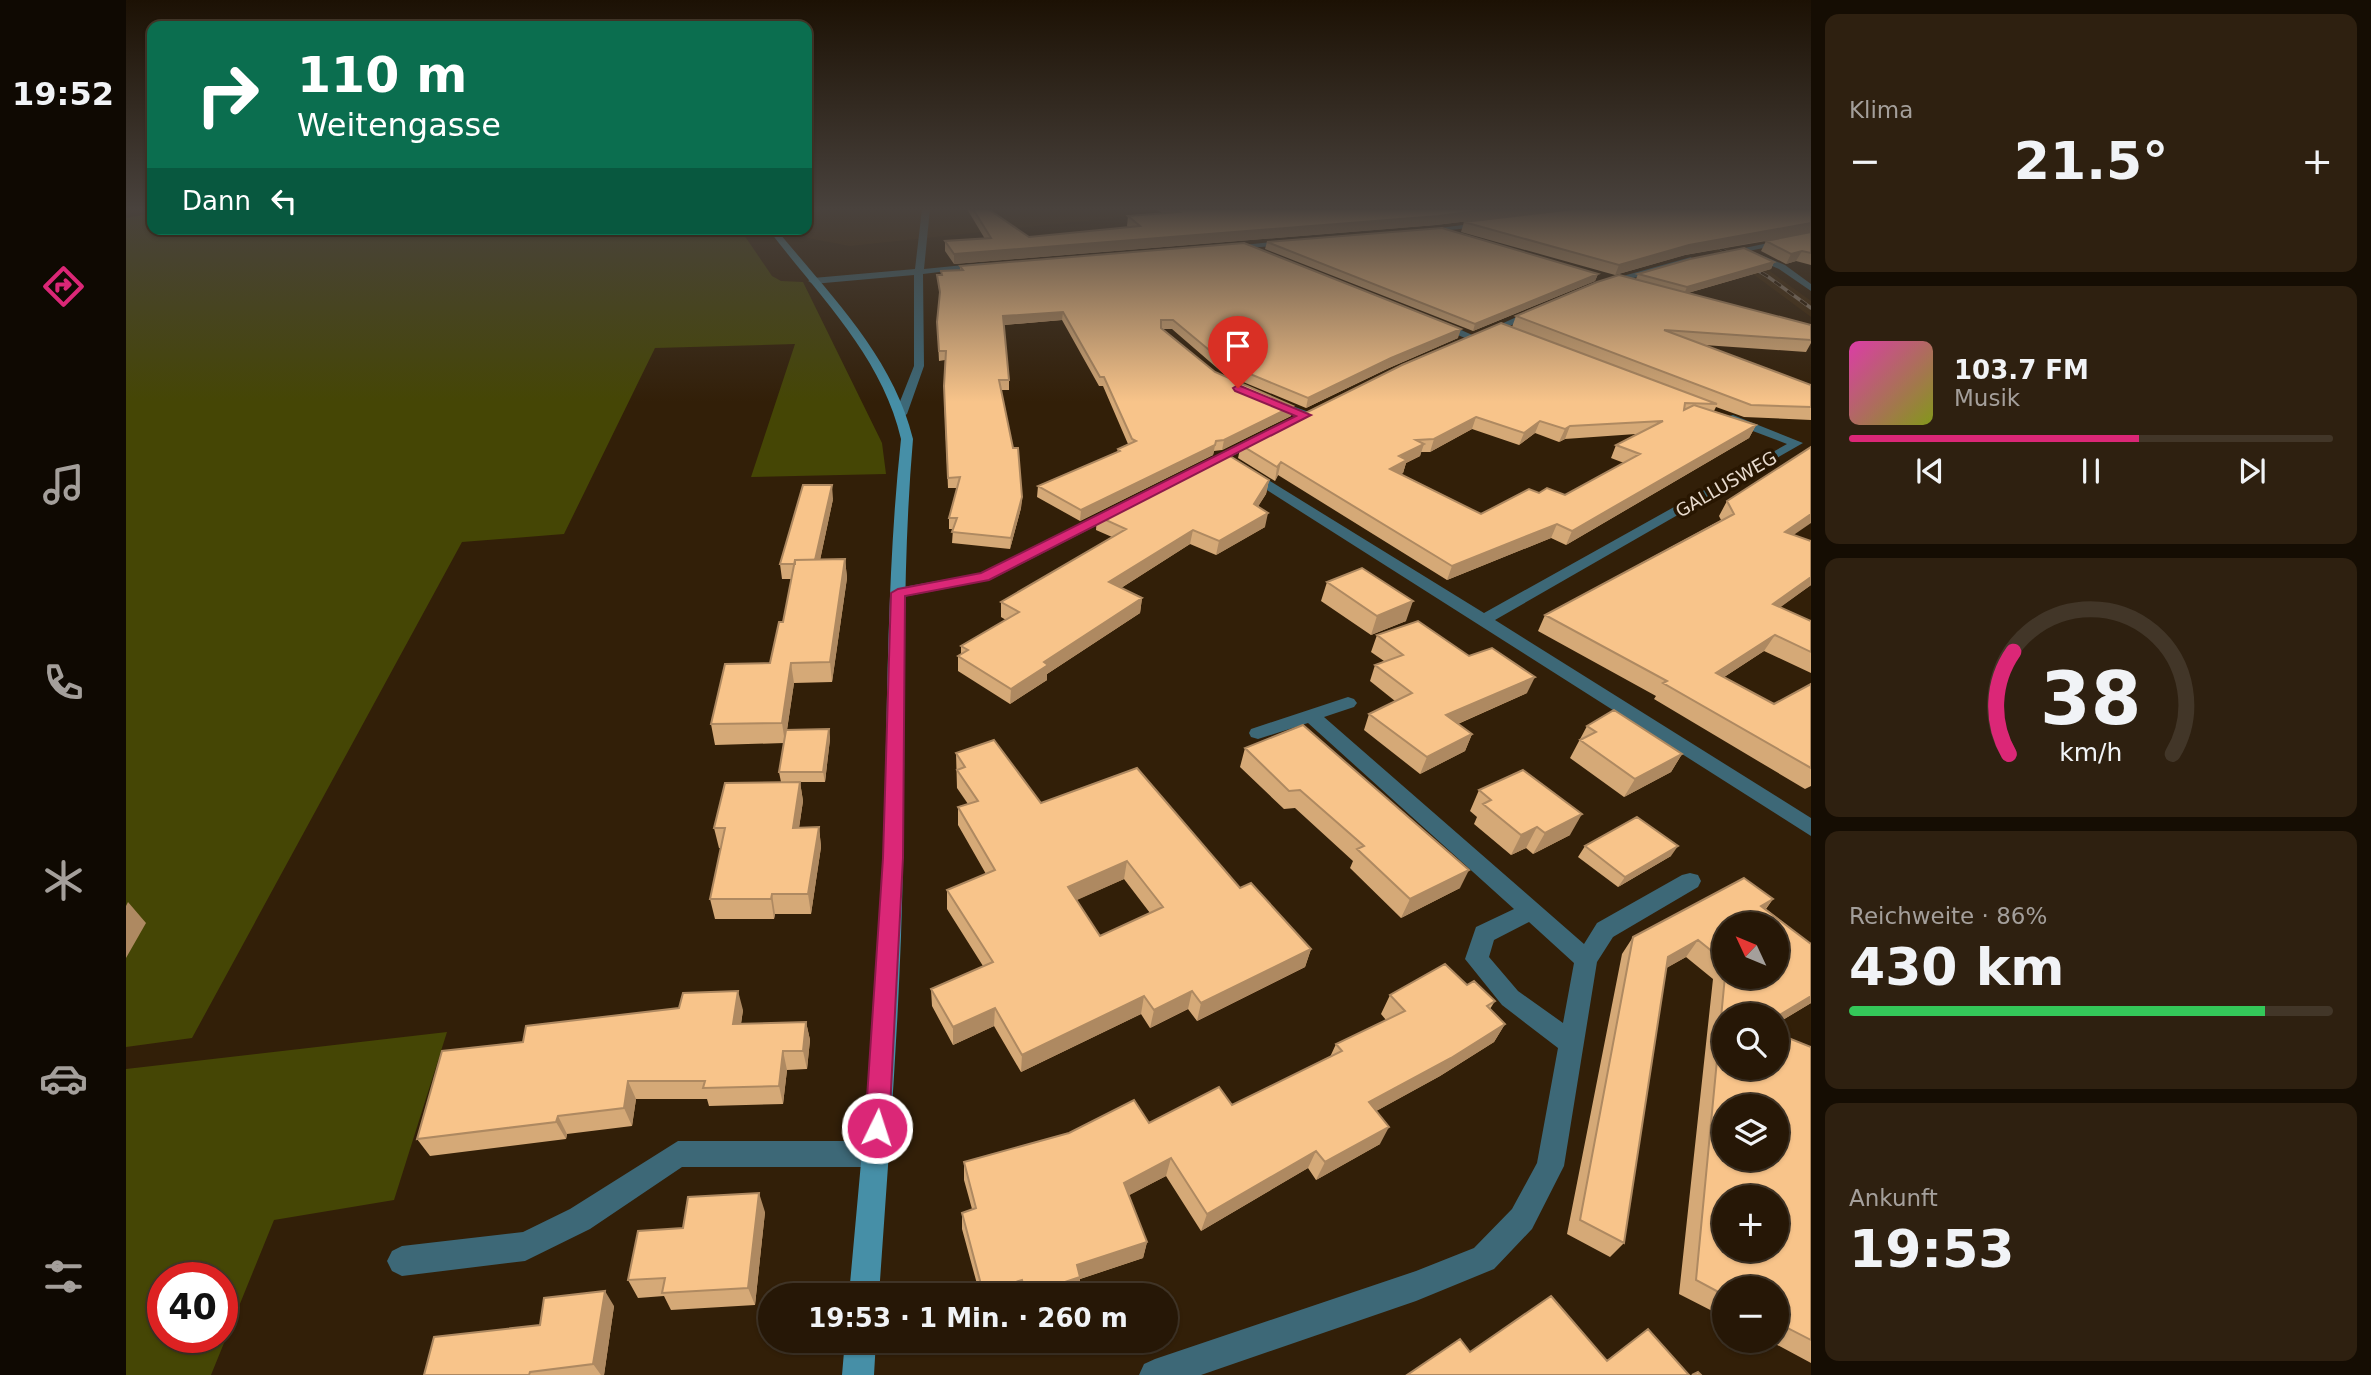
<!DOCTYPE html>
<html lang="de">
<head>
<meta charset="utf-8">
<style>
  :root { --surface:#261706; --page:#2e2010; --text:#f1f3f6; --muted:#a49f9b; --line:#423628; --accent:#db2777 }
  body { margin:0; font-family:"DejaVu Sans",sans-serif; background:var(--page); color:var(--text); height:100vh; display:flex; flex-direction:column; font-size:26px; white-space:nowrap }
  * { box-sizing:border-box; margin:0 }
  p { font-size:23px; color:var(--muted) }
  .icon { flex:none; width:38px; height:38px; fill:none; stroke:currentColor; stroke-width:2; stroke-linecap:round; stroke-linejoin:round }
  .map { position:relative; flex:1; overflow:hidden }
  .side { display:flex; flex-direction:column; gap:14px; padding:14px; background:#150d03; width:560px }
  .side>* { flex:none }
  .hud { position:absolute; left:21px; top:21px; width:665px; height:214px; border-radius:14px; box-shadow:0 2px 5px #0004,0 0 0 2px var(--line); background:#0b6e4f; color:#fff; overflow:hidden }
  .needle { width:46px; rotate:314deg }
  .tools { position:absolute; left:1586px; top:912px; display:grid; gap:14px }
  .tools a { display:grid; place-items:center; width:77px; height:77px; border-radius:50%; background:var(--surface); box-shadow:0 2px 5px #0004,0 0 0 2px var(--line); font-size:35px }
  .speed { position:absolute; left:21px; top:1262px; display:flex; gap:14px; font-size:35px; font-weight:700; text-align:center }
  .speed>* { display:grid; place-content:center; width:91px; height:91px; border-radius:50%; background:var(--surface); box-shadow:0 2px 5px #0004,0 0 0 2px var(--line); line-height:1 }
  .speed .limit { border:10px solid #d22; background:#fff; color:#111 }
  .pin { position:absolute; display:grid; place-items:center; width:60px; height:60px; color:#fff; margin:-72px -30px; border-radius:50% 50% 50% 0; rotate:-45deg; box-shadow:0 0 7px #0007 }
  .pin .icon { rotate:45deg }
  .me { position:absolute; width:77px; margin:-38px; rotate:4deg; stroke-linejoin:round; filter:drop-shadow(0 0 5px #0008) }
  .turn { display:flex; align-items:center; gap:24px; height:147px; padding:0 35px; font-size:32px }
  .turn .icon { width:91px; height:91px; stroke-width:2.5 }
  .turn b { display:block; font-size:49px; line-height:60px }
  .then { display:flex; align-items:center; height:66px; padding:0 35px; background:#0003; gap:14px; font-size:26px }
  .big { font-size:52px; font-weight:600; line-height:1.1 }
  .side .card { flex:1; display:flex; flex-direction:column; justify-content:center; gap:10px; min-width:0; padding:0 24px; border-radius:14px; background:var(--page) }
  .side .dial { align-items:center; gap:0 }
  .dial svg { height:182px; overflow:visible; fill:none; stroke:var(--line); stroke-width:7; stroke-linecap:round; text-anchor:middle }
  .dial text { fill:var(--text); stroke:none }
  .song { display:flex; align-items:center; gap:21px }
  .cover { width:84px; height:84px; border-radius:10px; background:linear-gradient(135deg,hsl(320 70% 55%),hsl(70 70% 35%)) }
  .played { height:7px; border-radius:4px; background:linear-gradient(90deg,var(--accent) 60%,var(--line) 60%) }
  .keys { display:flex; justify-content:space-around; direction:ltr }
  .heat { display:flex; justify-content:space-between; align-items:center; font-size:38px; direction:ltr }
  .charge { height:10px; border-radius:5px; background:linear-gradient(90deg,#34c759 86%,var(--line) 0) }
  .trip { position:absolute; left:632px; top:1283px; width:420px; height:70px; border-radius:35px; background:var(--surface); box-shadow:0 2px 5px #0004,0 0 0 2px var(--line); font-weight:600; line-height:70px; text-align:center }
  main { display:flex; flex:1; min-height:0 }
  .tabs { display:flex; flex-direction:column; width:126px; justify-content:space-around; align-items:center; background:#0f0902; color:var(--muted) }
  .tabs .icon { width:49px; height:49px }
  .tabs .on { color:var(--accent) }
  .tabs b { font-size:32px; color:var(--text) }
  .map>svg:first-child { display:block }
  .built { fill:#3f2708 }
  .green { fill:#454605; fill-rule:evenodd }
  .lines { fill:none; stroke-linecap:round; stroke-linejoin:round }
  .street { fill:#3d6877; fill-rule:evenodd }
  .secondary { fill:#468fa7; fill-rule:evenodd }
  .rail-casing { stroke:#8e7e6c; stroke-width:3.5 }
  .rail { stroke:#281601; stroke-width:2.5; stroke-dasharray:8; stroke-linecap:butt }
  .wall { fill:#d5a977; fill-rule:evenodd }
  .shaded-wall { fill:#ae8961 }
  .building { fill:#f8c48a; stroke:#ae8961; stroke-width:2; fill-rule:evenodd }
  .route { fill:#db2777; stroke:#8e194d; stroke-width:2 }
  .labels { text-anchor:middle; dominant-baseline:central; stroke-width:7; stroke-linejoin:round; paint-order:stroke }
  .far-street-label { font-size:18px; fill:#e8dbce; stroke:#281601 }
</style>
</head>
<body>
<main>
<nav class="tabs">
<b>19:52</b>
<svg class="icon on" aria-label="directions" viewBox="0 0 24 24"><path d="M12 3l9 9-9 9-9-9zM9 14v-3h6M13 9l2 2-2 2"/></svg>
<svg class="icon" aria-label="music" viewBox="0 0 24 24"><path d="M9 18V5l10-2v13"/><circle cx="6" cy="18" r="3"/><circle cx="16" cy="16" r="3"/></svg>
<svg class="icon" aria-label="phone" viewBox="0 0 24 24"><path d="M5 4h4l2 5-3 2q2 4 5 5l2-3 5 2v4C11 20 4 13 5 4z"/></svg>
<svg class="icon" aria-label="climate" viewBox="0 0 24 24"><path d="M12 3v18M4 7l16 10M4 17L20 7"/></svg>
<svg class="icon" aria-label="car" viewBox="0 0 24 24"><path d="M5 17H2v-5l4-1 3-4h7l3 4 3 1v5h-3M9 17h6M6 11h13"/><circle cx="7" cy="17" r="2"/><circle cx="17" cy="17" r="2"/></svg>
<svg class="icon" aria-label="filters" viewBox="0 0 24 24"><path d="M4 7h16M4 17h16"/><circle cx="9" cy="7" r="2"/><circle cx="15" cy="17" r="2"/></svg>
</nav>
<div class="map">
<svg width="1685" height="1375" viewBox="0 0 1685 1375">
  <rect width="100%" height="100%" fill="#321f08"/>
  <!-- built -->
  <path class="built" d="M681,209H1072L724,246L681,238L674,229H681Z
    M1540,228L1582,236L1638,267L1685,301V317L1619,268Z"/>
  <!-- green -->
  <path class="green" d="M26,213V229H614L646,276L655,281L677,282L756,443L760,474L625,477L669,344L529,348L438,534L336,542L66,1038L0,1047V218Z
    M321,1032L268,1200L148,1220L85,1375H0V1069ZM37,1278H96V1337H37Z"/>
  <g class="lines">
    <!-- street -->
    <path class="street" d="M796,209H804L798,269L858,263L862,266L797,274L798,366L781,414L775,418L769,414L788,366V275L687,284L682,281L687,278L789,269Z
      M1360,222L1363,226L1294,233L1290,231Z
      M1685,234V238L1599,256L1595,253Z
      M1165,240L1168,244L1102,250L1098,247Z
      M1628,252L1659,265L1685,284V291L1653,269L1625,257Z
      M1565,257L1568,262L1477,286L1472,283Z
      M1406,310L1414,312L1362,336L1353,334Z
      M1307,321H1315L1353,338L1344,340L1307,325Z
      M1144,398L1183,412L1185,415L1175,418L1140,403L1138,401Z
      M1607,415L1677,443L1369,620L1685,818V836L1114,473L1121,469L1126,470L1358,613L1661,444L1603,422V416Z
      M1135,433L1139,434V440L1084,467H1074L1073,464Z
      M992,505L997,506V512L864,580L772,598L764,593L772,588L855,573Z
      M1222,697L1228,699L1231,703L1228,707L1198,717L1458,944L1471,923L1556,875L1564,873L1572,875L1575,881L1572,887L1487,937L1471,962L1438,1166L1406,1229L1368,1269L1290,1301L1075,1375H1013L1018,1364L1029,1359L1290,1271L1348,1248L1386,1209L1411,1163L1432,1048L1376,1005L1339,959L1350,927L1388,909L1182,723L1132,739L1125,737L1123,733L1125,729ZM1403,922L1448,963L1437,1023L1392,991L1363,957L1368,940Z
      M552,1141H749L759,1144L763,1154L759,1164L749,1167H556L464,1229L399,1261L276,1276L266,1271L261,1261L266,1251L276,1246L397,1232L444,1209Z"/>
    <!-- secondary -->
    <path class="secondary" d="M642,229H650C703,294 767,356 787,439C775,578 780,717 777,857C775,1003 763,1149 753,1295H723C736,1149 751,1003 757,857C762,717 760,578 775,439C756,356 692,295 642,229Z
      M719,1340H750L748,1375H716Z"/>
    <defs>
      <path id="rail" d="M1580,240L1641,276L1685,308"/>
    </defs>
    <!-- rail casing -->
    <use href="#rail" class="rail-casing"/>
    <!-- rail -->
    <use href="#rail" class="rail"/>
  </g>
  <!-- wall -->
  <path class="wall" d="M841,209H862L903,237L1002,227L1001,226L1002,216L1037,213L1029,209H1685V265L1670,261L1660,264L1635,251L1640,241L1559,255L1489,275L1335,232L1338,222L1441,209L1310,225L828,264L819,251V241L859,239Z
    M1141,242L1472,274L1469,281L1347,331L1139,249Z
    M1648,262L1645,269L1562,293L1685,325V343L1680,352L1578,345L1685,385V420L1618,417L1590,407L1588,411L1630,425L1623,438L1440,545L1425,538L1321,580L1152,475L1149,481L1112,458L1115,445L1386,327L1390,316L1510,279L1512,274ZM1346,429L1393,445L1409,433L1433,442L1439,439L1510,434L1490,445L1485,458L1498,463L1439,495L1413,493L1355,514L1275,474L1277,473L1280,463L1294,456L1295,452H1304Z
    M834,266L1332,338L1263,368L1180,408L1098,374L1046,329H1037L1089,372L1167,406L1165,416L1096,450L1088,451L1087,455L954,521L911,497L912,486L991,452L992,449L1002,444L977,386H973L936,320L878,325L883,380V390H875L896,497L895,508L884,549L826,543L827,529H823V518L831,488H822L818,396L819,360L813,361L811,322L814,296L811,275L834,270Z
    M1143,480L1140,494L1132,506L1139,527L1090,555L1064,544L995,588L1016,598L1014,613L921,674V680L884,704L832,671V656L835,654V646L880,620L875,617V602L986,537L970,530L971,516Z
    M707,499L694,560L719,559L721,578L706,682L668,683L661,730L703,729L704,739L699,782H674L677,801L673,828L693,827L695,847L685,914H649L648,919H589L584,899L595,848H593L588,828L655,782L653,772L658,743L589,745L585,724L644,663L657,622L666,579H656L654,564Z
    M1601,501L1667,535L1685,541V585L1654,607L1685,621V673L1638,651L1598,677L1648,704L1685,684V786L1679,789L1528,699L1530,696L1412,631L1419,615L1595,520L1593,516Z
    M1201,582L1280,621L1245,635L1195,601Z
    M1251,635L1343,656L1401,693L1332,724L1346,734L1339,751L1294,774L1238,730L1243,714L1269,701L1244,681L1249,665L1258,661L1245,652Z
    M1461,726L1556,754L1545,772L1498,797L1444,758Z
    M1119,748L1334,888L1275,918L1224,868L1227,861L1169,808L1158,809L1114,767Z
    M830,753L915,803L1114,888L1185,949L1179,967L1071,1021L1062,1009L1024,1028L1015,1014L895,1072L868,1026L827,1045L806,1006L805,989L857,966L821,909V890L860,874L832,825V807L842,804L831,788ZM998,879L1024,913L974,936L950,900Z
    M1353,790L1444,835L1407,854L1400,848L1385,855L1348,824L1351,817L1344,811Z
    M1459,846L1545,856L1492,887L1452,857Z
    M1647,899L1640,909L1685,944V1003L1650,1024V1015H1598L1685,1047V1363L1642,1340H1650V1288H1598V1317L1553,1294L1587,979L1560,957L1540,968L1498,1243L1484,1257L1441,1234L1496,954L1507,937ZM1598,924L1650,976H1598Z
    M1341,985L1369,1001L1364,1009L1379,1024L1368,1042L1314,1076L1250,1111L1254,1144L1190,1180L1182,1168L1075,1231L1040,1176L1003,1195L1021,1242L1017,1258L954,1279L952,1293L945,1295H854L836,1229V1213L846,1209L838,1180V1162L1106,1105L1204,1057L1210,1044L1260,1020L1255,1014L1264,995Z
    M617,1010L615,1024L680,1022L684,1040L681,1069L661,1070L657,1104L583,1106L581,1099H510L506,1126L441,1134L440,1139L304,1156L291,1139Z
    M639,1212L629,1305L545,1310L538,1296L512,1298L502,1280L557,1228Z
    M488,1306L478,1375H298L414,1325Z"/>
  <!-- shaded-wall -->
  <path class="shaded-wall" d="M1368,209H1441L1310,225L828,264V254Z
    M1685,223V232L1559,255L1489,275L1493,265L1563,245Z
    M1676,251L1670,261L1660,264L1665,254Z
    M1648,262L1645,269L1558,294L1561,287Z
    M1472,274L1469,281L1347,331L1349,324Z
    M937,312L936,320L877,325V316Z
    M1335,329L1332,338L1263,368L1180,408L1182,398L1265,358Z
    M1167,406L1165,416L1096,450L1098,440Z
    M1350,417L1346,429L1304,452L1308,439Z
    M1414,421L1409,433L1393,445L1398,433Z
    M1630,425L1623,438L1440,545L1446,531Z
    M1444,426L1439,439L1433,442L1439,429Z
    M1090,441L1087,455L954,521L955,510Z
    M1298,444L1294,456L1280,463L1277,473L1260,482L1264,469L1273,456Z
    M1155,462L1152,475L1149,481L1151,467Z
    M1143,480L1140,494L1125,518L1128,504Z
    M706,485L707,499L690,579L688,564Z
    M896,497L895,508L884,549L885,538Z
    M1142,513L1139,527L1090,555L1093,541Z
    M1685,514V523L1650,547L1659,532Z
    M1431,524L1425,538L1321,580L1326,566Z
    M1067,530L1064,544L981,597L983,582Z
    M719,559L721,578L706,682L704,662Z
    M1685,577V585L1637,620L1647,604Z
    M1016,598L1014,613L921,674V680L884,704L885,689L918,662Z
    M1287,601L1280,621L1245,635L1251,616Z
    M1649,635L1638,651L1580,689L1590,673Z
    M665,663L668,683L659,743L656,723Z
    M1409,677L1401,693L1313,732L1320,715Z
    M703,729L704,739L699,782L697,772Z
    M1346,734L1339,751L1294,774L1301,757Z
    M1556,754L1545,772L1498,797L1509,779Z
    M674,782L677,801L670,847L667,828Z
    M1456,814L1444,835L1407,854L1419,833Z
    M693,827L695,847L685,914L682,894Z
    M1411,827L1400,848L1385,855L1395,835Z
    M1552,846L1545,856L1492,887L1499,877Z
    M1001,861L998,879L940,905L942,887Z
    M1343,870L1334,888L1275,918L1284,899Z
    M646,894L649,914L648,919L645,899Z
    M1647,899L1634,916L1635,906Z
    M2,902L20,923L0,958V906Z
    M1572,940L1560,957L1530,974L1542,957Z
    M1185,949L1179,967L1071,1021L1075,1003Z
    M612,991L617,1010L612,1043L607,1024Z
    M1066,991L1062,1009L1024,1028L1028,1010Z
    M1018,996L1015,1014L895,1072L896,1055Z
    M1685,996V1003L1650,1024V1017Z
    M869,1008L868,1026L827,1045V1027Z
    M680,1022L684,1040L681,1069L677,1051Z
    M1379,1024L1368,1042L1314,1076L1234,1120L1243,1102Z
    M657,1051L661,1070L657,1104L653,1086Z
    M502,1081L510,1099L506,1126L498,1108Z
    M432,1116L441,1134L440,1139L430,1122Z
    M1263,1127L1254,1144L1190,1180L1199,1162Z
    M1190,1151L1182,1168L1075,1231L1081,1214Z
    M1045,1158L1040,1176L994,1200L998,1183Z
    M633,1193L639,1212L629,1305L622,1288Z
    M1021,1242L1017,1258L954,1279L952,1293L945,1295H900L951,1265Z
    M896,1280L894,1295H857V1292Z
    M479,1291L488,1306L478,1375H475L467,1364Z"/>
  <!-- building -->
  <path class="building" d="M847,209H862L903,237L1014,226L1002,216L1053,212L1047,209H1368L1312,216L828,254L819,241L865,238Z
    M1448,209H1685V223L1563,245L1493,265L1338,222Z
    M1316,228L1472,274L1349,324L1141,242Z
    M1685,232V253L1676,251L1665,254L1640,241Z
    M1118,243L1335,329L1265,358L1182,398L1100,364L1047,320H1035V328L1089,372L1167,406L1098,440L1090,441L1089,445L955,510L912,486L994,451L992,449L1010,441L1006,439L978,377H974L937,312L877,316L883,380H873L887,448H892L896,497L885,538L826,532L831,518H823L834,477L822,478L818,386L820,351H813L811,322L814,292L811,275H816L815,271L837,270L834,266Z
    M1618,248L1648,262L1561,287L1512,274L1564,259Z
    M1493,275L1685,325V340L1538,330L1685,385V407L1625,405L1390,316L1471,282Z
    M1375,323L1591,404L1559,403L1558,410L1568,405L1630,425L1446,531L1431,524L1326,566L1155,462L1151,467L1115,445L1276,365ZM1350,417L1398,433L1414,421L1439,429L1444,426L1537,421L1490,445L1514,454L1439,495L1421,488L1413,493L1403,489L1355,514L1264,469L1281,460L1273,456L1298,444L1290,440L1308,439Z
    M1685,447V514L1659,532L1685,541V577L1647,604L1685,621V652L1649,635L1590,673L1648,704L1685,684V768L1537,683L1541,681L1419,615L1608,514L1601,501Z
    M1099,453L1143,480L1128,504L1142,513L1093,541L1067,530L983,582L1016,598L918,662L922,665L885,689L832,656L842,650L835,646L893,612L875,602L1000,529L971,516Z
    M677,485H706L689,560H669V564H654Z
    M719,559L704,662L665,663L656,723L585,724L599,664L644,663L653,622H657L669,560Z
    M1236,568L1287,601L1251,616L1201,582Z
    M1292,621L1343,656L1366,648L1409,677L1320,715L1346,734L1301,757L1243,714L1286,693L1249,665L1277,655L1251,635Z
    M1488,710L1556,754L1509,779L1454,740L1470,732L1461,726Z
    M1177,725L1343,870L1284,899L1231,849L1238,846L1174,790L1163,791L1119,748Z
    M703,729L697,772H653L660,730Z
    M868,740L915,803L1011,768L1114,888L1125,883L1185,949L1075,1003L1066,991L1028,1010L1018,996L896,1055L869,1008L827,1027L805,989L867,962L821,890L869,870L832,807L852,801L831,770L839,767L830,753ZM1001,861L1037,907L974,936L942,887Z
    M1397,770L1456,814L1419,833L1411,827L1395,835L1357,804L1365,800L1353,790Z
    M674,782L667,828L693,827L682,894H646L645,899H584L599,828H588L599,783Z
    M1511,817L1552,846L1499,877L1459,846Z
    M1618,878L1647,899L1635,906L1685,944V996L1650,1017V1015H1598V1068H1650V1033L1685,1047V1340L1650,1322V1288H1598V1295L1570,1280L1599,976H1650V924H1598V961L1572,940L1542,957L1498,1243L1454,1220L1507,937ZM1598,1106H1650V1158H1598ZM1598,1197H1650V1250H1598Z
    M1319,964L1341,985L1348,981L1369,1001L1361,1006L1379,1024L1325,1058L1243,1102L1263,1127L1199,1162L1190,1151L1081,1214L1045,1158L998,1183L1021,1242L951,1265L954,1277L900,1295L896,1280L857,1292L836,1213L850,1208L838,1162L943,1133L1008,1100L1023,1123L1093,1087L1106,1105L1216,1051L1210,1044L1279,1011L1264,995Z
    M612,991L607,1024L680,1022L677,1051H657L653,1086L577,1088L579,1081H502L498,1108L432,1116L430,1122L291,1139L316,1051L397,1042L400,1026L553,1008L557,993Z
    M633,1193L622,1288L536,1293L539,1278L502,1280L512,1231L557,1228L562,1197Z
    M479,1291L467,1364L404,1372L403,1375H298L308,1337L414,1325L418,1298Z
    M1425,1296L1481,1361L1522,1329L1563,1375H1281L1334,1339L1344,1352Z
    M1572,1372L1575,1375H1566Z"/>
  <!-- sky -->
  <linearGradient id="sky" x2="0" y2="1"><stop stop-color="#1c1104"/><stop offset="0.52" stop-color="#49423d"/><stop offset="1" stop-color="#49423d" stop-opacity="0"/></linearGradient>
  <rect width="1685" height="402" fill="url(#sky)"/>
  <!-- route -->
  <path class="route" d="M1112,385L1185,415L863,580L779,596L777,858L763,1128L759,1137L751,1140L742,1137L739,1128L757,858L765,593L772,589L855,573L1170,416L1109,391L1107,388Z"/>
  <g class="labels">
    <!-- far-street labels -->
    <g class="far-street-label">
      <text transform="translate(1600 484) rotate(-30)">GALLUSWEG</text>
    </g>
  </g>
</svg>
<div class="tools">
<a><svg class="needle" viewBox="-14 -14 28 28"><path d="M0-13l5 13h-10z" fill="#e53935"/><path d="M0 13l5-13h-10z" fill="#a49f9b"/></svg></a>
<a><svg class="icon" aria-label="search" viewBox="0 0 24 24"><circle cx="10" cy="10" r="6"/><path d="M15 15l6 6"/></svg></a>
<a><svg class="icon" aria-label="layers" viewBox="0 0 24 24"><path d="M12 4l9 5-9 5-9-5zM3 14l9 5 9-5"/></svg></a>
<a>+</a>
<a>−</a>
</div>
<div class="speed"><div class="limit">40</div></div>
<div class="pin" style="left:1112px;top:388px;background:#d93025"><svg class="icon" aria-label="arrive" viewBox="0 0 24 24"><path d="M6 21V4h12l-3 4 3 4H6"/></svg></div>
<svg class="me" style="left:751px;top:1128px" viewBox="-20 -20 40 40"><circle r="17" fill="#db2777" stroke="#fff" stroke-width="3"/><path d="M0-11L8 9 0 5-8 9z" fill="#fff"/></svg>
<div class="trip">19:53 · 1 Min. · 260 m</div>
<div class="hud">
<div class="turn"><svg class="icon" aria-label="right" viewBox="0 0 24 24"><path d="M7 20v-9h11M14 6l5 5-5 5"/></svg><div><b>110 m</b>Weitengasse</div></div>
<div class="then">Dann<svg class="icon" aria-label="left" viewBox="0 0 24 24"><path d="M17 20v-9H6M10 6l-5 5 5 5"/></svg></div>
</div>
</div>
<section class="side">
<div class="card"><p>Klima</p>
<div class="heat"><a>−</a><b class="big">21.5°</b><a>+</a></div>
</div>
<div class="card">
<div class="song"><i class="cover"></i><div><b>103.7 FM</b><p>Musik</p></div></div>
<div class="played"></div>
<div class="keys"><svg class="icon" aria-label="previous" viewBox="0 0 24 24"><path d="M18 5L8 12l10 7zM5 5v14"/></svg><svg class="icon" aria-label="pause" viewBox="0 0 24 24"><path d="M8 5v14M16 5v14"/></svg><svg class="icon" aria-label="next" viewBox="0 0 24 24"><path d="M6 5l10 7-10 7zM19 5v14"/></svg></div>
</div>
<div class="card dial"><svg viewBox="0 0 100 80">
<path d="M14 69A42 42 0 1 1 86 69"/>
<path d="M14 69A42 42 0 0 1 16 24" stroke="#db2777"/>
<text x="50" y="56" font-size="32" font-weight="700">38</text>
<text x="50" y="72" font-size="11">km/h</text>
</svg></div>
<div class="card"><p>Reichweite · 86%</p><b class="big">430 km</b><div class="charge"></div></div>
<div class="card"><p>Ankunft</p><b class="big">19:53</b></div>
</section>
</main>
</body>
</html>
